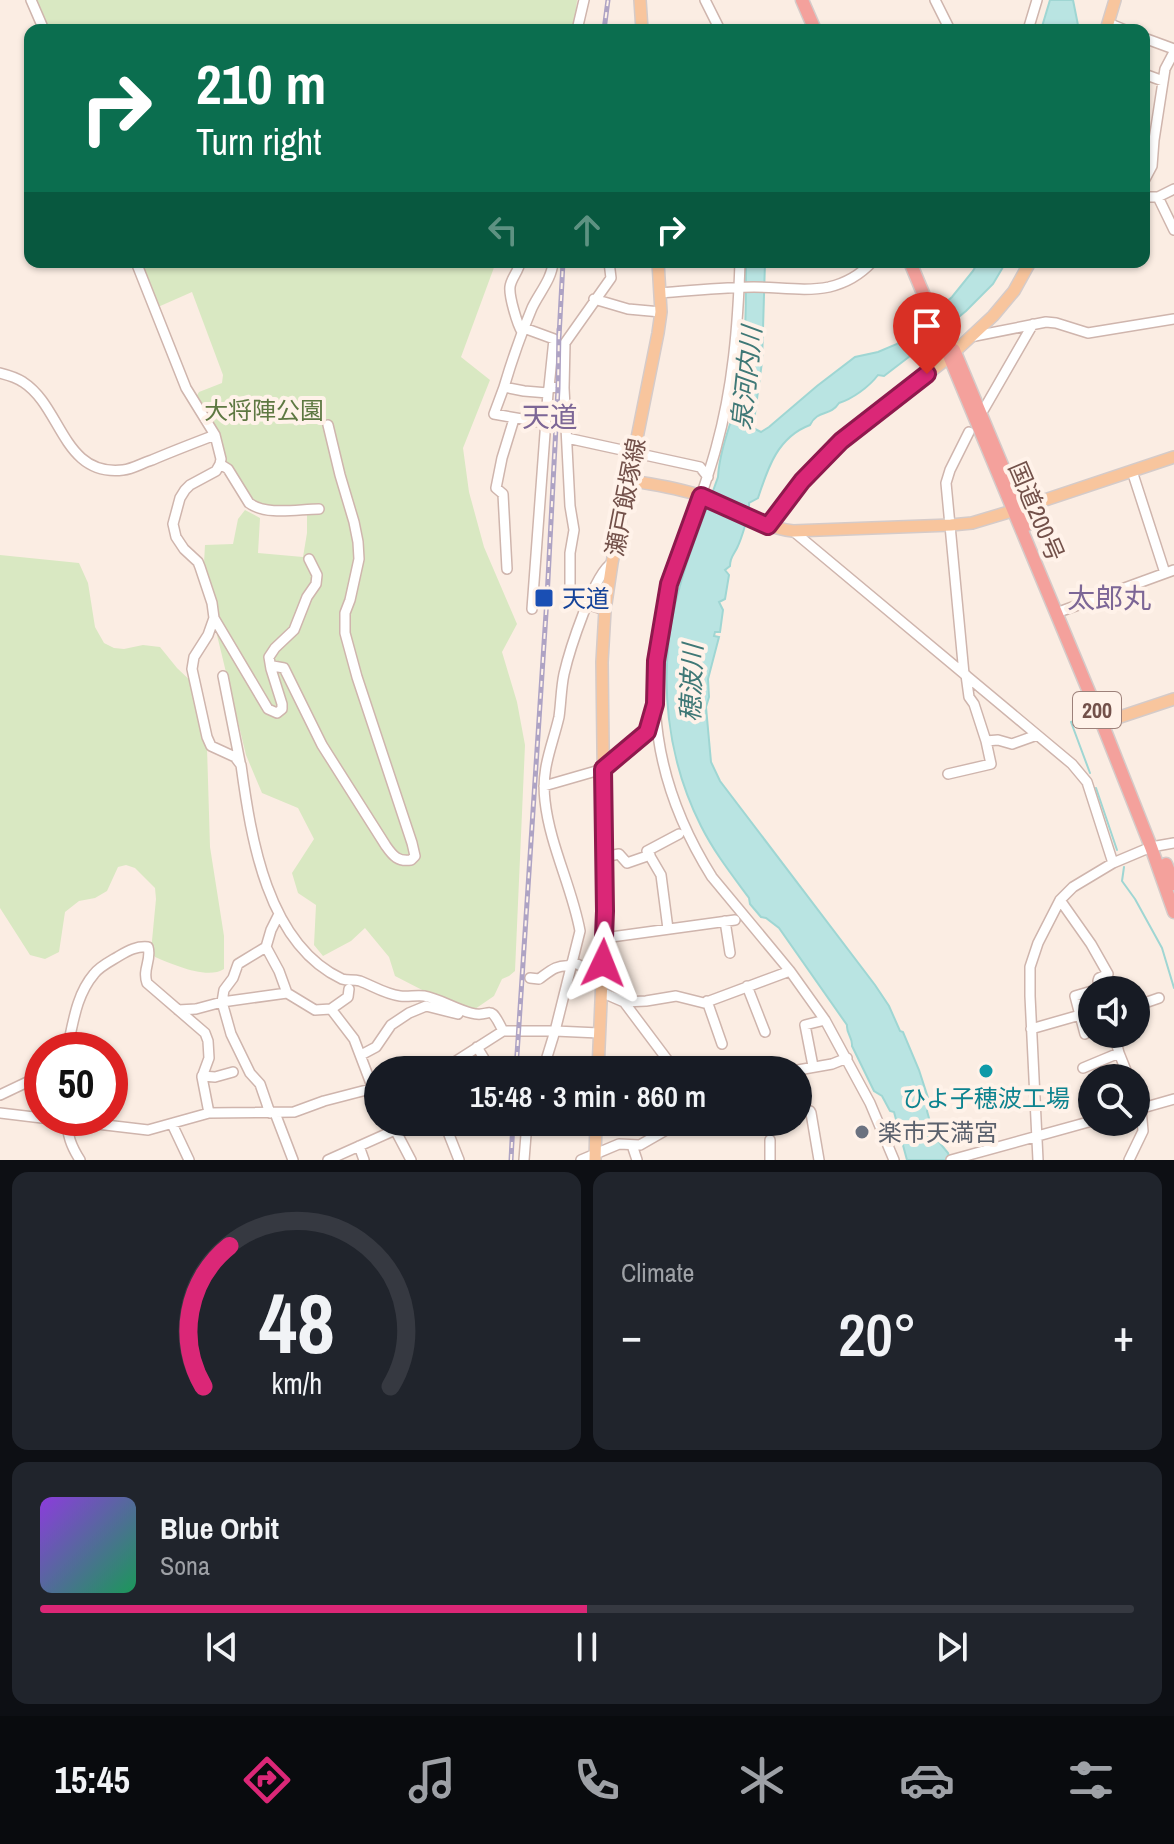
<!DOCTYPE html>
<html lang="en">
<head>
<meta charset="utf-8">
<style>
  :root { --surface:#171b24; --page:#20242c; --text:#f1f3f6; --muted:#9ea1a6; --line:#363941; --accent:#db2777 }
  body { margin:0; font-family:"Archivo Narrow","Noto Sans JP",sans-serif; background:var(--page); color:var(--text); height:100vh; display:flex; flex-direction:column; font-size:30px; white-space:nowrap }
  * { box-sizing:border-box; margin:0 }
  p { font-size:26px; color:var(--muted) }
  .icon { flex:none; width:44px; height:44px; fill:none; stroke:currentColor; stroke-width:2; stroke-linecap:round; stroke-linejoin:round }
  .map { position:relative; height:1160px; overflow:hidden }
  .side { display:flex; flex-direction:column; gap:12px; padding:12px; background:#0d0f14; flex:1 }
  .side>* { flex:none }
  .guide { position:absolute; left:24px; top:24px; width:1126px; height:244px; border-radius:16px; box-shadow:0 2px 6px #0004; background:#0b6e4f; color:#fff; overflow:hidden }
  .controls { position:absolute; left:1078px; top:976px; display:grid; gap:16px }
  .controls a { display:grid; place-items:center; width:72px; height:72px; border-radius:50%; background:var(--surface); box-shadow:0 2px 6px #0004; font-size:40px }
  .speed { position:absolute; left:24px; top:1032px; display:flex; gap:16px; font-size:40px; font-weight:700; text-align:center }
  .speed>* { display:grid; place-content:center; width:104px; height:104px; border-radius:50%; background:var(--surface); box-shadow:0 2px 6px #0004; line-height:1 }
  .speed .limit { border:12px solid #d22; background:#fff; color:#111 }
  .pin { position:absolute; display:grid; place-items:center; width:68px; height:68px; color:#fff; margin:-82px -34px; border-radius:50% 50% 50% 0; rotate:-45deg; box-shadow:0 0 8px #0007 }
  .pin .icon { rotate:45deg }
  .me { position:absolute; width:88px; margin:-44px; rotate:2deg; stroke-linejoin:round; filter:drop-shadow(0 0 6px #0008) }
  .turn { display:flex; align-items:center; gap:28px; height:168px; padding:0 40px; font-size:36px }
  .turn .icon { width:104px; height:104px; stroke-width:2.5 }
  .turn b { display:block; font-size:56px; line-height:68px }
  .lanes { display:flex; align-items:center; height:76px; padding:0 40px; background:#0003; justify-content:center; gap:40px; direction:ltr }
  .lanes .off { opacity:.35 }
  .big { font-size:60px; font-weight:600; line-height:1.1 }
  .side .widget { flex:1; display:flex; flex-direction:column; justify-content:center; gap:12px; min-width:0; padding:0 28px; border-radius:16px; background:var(--page) }
  .side .dial { align-items:center; gap:0 }
  .dial svg { height:208px; overflow:visible; fill:none; stroke:var(--line); stroke-width:7; stroke-linecap:round; text-anchor:middle }
  .dial text { fill:var(--text); stroke:none }
  .song { display:flex; align-items:center; gap:24px }
  .cover { width:96px; height:96px; border-radius:12px; background:linear-gradient(135deg,hsl(270 70% 55%),hsl(150 70% 35%)) }
  .played { height:8px; border-radius:4px; background:linear-gradient(90deg,var(--accent) 50%,var(--line) 50%) }
  .keys { display:flex; justify-content:space-around; direction:ltr }
  .heat { display:flex; justify-content:space-between; align-items:center; font-size:44px; direction:ltr }
  .side .tiles { flex:1; display:grid; gap:12px; grid-template-columns:1fr 1fr }
  .widget:last-child { grid-column:span 2 }
  .trip { position:absolute; left:364px; top:1056px; width:448px; height:80px; border-radius:40px; background:var(--surface); box-shadow:0 2px 6px #0004; font-weight:600; line-height:80px; text-align:center }
  .dock { display:flex; height:128px; justify-content:space-around; align-items:center; background:#090b0e; color:var(--muted) }
  .dock .icon { width:56px; height:56px }
  .dock .selected { color:var(--accent) }
  .dock b { font-size:36px; color:var(--text) }
  .map>svg:first-child { display:block }
  .green { fill:#d9e8c2 }
  .water { fill:#b9e4e2; stroke:#9fd6d3; stroke-width:2 }
  .lines { fill:none; stroke-linecap:round; stroke-linejoin:round }
  .stream { stroke:#9fd6d3; stroke-width:2 }
  .minor-casing { stroke:#cfb5ad; stroke-width:12 }
  .major-casing { stroke:#d5cbc9; stroke-width:14 }
  .highway-casing { stroke:#d5cbc9; stroke-width:15 }
  .minor { stroke:#fff; stroke-width:9 }
  .major { stroke:#f8c59d; stroke-width:11 }
  .highway { stroke:#f4a19c; stroke-width:12 }
  .rail-casing { stroke:#aea3c4; stroke-width:5 }
  .rail { stroke:#fff2e9; stroke-width:2; stroke-dasharray:6; stroke-linecap:butt }
  .route-casing { stroke:#8e194d; stroke-width:20 }
  .route { stroke:#db2777; stroke-width:14 }
  .transit-dot { fill:#1a4fb4; stroke:#fff2e9; stroke-width:3 }
  .culture-dot { fill:#0f9aa8; stroke:#fff2e9; stroke-width:3 }
  .worship-dot { fill:#6b7280; stroke:#fff2e9; stroke-width:3 }
  .labels { text-anchor:middle; dominant-baseline:central; stroke-width:8; stroke-linejoin:round; paint-order:stroke }
  .shield { fill:#fff2e9; stroke:#9d817a; stroke-width:2 }
  .shield-label { font-size:22px; font-weight:bold; fill:#73514a }
  .park-label { font-size:24px; fill:#5e7842; stroke:#fff2e9 }
  .street-label { font-size:24px; fill:#73514a; stroke:#fff2e9 }
  .transit-label { font-size:24px; fill:#164399; stroke:#fff2e9; text-anchor:start }
  .culture-label { font-size:24px; fill:#0d838f; stroke:#fff2e9 }
  .worship-label { font-size:24px; fill:#5b616d; stroke:#fff2e9; text-anchor:start }
  .water-label { font-size:26px; font-style:italic; fill:#3f7876; stroke:#fff2e9 }
  .quarter-label { font-size:28px; fill:#7c6696; stroke:#fff2e9 }
</style>
</head>
<body>
<div class="map">
<svg width="1174" height="1160" viewBox="0 0 1174 1160">
  <rect width="100%" height="100%" fill="#fbede3"/>
  <!-- green -->
  <path class="green" d="M35,0H577L574,30H47Z
    M140,262H496L461,357L490,380L463,448L469,492L484,547L517,624L502,652L517,702L525,745L515,971L509,976L502,979L494,996L475,1009L428,993L395,976L389,957L365,928L351,941L323,956L314,945L316,905L298,893L292,873L314,839L298,808L262,793L246,755L217,635L219,615L204,563L205,545L233,544L238,519L245,510L260,518L258,553L303,557L307,533V507L261,506L252,503L235,473L224,460L215,425L196,397L199,392L222,383L223,375L192,292L158,307Z
    M0,555L79,563L88,583L95,627L104,643L114,648L124,649L143,645L160,647L177,668L197,687L207,747L210,847L224,936V969C207,980 172,964 155,957L151,951L156,899L155,888L135,868L126,865L118,867L107,891L95,898L79,901L65,912L59,952L45,959L30,955L0,908Z"/>
  <!-- water -->
  <path class="water" d="M1050,0H1073L1079,30H1041Z
    M746,262H765L762,362L753,428L761,432L769,427L817,386L855,357L878,352L897,344L952,297L973,271L978,262H1006L993,284L966,311L927,343L884,376L878,375C869,387 852,399 839,403C830,417 818,409 810,425C778,437 768,467 758,498L749,503C750,513 741,540 737,548C733,556 730,557 730,566L725,570L729,575L725,599L719,602L723,610L720,632H715L714,636L719,637L708,679L709,697L706,707L711,762L720,781L875,985L889,1006L900,1031L903,1032L919,1070L930,1104L927,1111L934,1136L948,1153L950,1160H907L894,1112L890,1111L882,1096L874,1091L852,1046C853,1038 846,1033 847,1025L779,928L766,918L761,917L750,904L749,898C732,875 714,852 701,826C667,759 658,679 675,605C685,561 703,520 718,477C720,444 736,414 741,381C746,341 746,301 746,262Z"/>
  <g class="lines">
    <!-- stream -->
    <path class="stream" d="M1090,773L1071,722L1090,716
      M1096,788L1117,850
      M1124,867L1122,881L1135,899L1162,948L1174,988"/>
    <defs>
      <path id="minor" d="M31,0L44,30
        M705,0L720,30
        M935,0L950,30
        M1108,23L1125,30
        M577,30L584,0
        M1028,30L1037,0
        M1144,38L1174,49
        M1144,74L1163,81
        M1144,181L1152,166L1154,140L1165,69L1174,52
        M1144,197H1158L1174,189
        M1158,197L1174,230
        M520,262C519,271 511,278 510,287C509,296 517,324 522,332
        M553,262C552,279 539,293 532,308C521,334 512,360 504,387L524,391L548,393L549,387L564,388
        M740,262C738,326 733,387 716,448C706,485 692,521 679,557C675,567 671,576 668,586C642,693 653,783 712,877L790,971L825,1020L870,1103L894,1160
        M660,293C691,291 723,287 754,287C778,287 805,292 829,287C846,283 860,275 872,262
        M594,299L628,309L661,312
        M524,328L554,339L549,387
        M970,337L1046,322L1056,323L1088,333L1174,319
        M0,373C8,375 16,377 23,382C62,407 63,477 123,470C133,469 142,463 152,460C173,451 194,443 215,435L186,388L136,262
        M504,387L494,414L545,423
        M984,409L1033,324
        M215,435L221,459L220,464L216,471L190,485L185,490L180,498L173,524L176,537L184,549L198,562L200,567L212,603L214,618L268,709L277,713L282,709V704L271,669L273,666L284,668L322,745L386,846C393,856 398,862 411,860L415,856L412,843L357,677L345,633V613L350,600L359,559L358,542L354,522L340,475L328,425
        M567,438L700,467L708,477
        M220,464L228,469L249,503C267,516 298,509 319,509
        M1132,471L1165,573
        M793,531L1072,764L1087,782L1113,863
        M507,569L503,494L496,488L502,458L514,419
        M532,609L548,393
        M605,610L587,604L584,596L570,591V553L574,530L570,506L564,388L565,343L611,278L609,262
        M1056,613L1174,570
        M214,618L208,635L194,657L192,669L207,737L211,746L235,757L241,765C251,838 267,944 342,979C348,981 353,979 360,981C373,986 385,994 400,996C408,997 416,995 424,996C440,999 455,1009 471,1013C492,1019 488,1000 503,1031
        M271,669L269,657L275,648L294,630L307,597L316,584L317,575L309,559
        M964,674L946,483L950,470L969,432
        M966,675L969,697L974,704L986,741
        M223,676L240,762
        M948,774L991,764L986,741L998,740L1012,744L1037,735
        M544,786L603,769L647,732L653,711
        M604,857L619,854L627,863L650,855
        M1060,900L1091,944L1108,974L1099,978L1098,981L1102,990
        M725,921L730,953
        M668,929L661,875L647,851L679,834
        M604,938L735,920
        M266,947L279,971L287,993
        M572,962C587,967 593,975 602,988
        M530,978L539,979C550,971 557,964 571,966
        M747,986L765,1032
        M601,992L624,1002L646,1001L676,996L704,1003L790,971
        M707,1001L722,1044
        M624,1002L675,1070
        M1136,1006L1159,998
        M331,1009L348,997L349,989
        M178,1010L196,1009L222,1002L287,993L315,1010L331,1009L354,1039L378,1102
        M1031,1029L1080,1015
        M1085,1034L1075,996L1092,991
        M1114,1034L1119,1053L1129,1078
        M477,1047L491,1070
        M67,1050C73,1024 76,995 94,974C100,966 111,961 119,956C129,950 137,946 148,947C152,960 142,969 147,983L205,1033L208,1041L209,1058L202,1077L209,1113
        M361,1055L376,1047L391,1025L409,1013L426,1006L458,1014
        M813,1066L805,1025L825,1020
        M1083,1068L1119,1053
        M442,1070L503,1031H555L599,1033
        M543,1070L555,1031L580,931C572,887 550,846 545,801C541,768 552,747 559,717C561,703 561,688 564,674C569,652 594,573 612,563
        M798,1070L832,1064L847,1058
        M202,1076L215,1077L233,1072
        M0,1095L42,1075
        M798,1107L810,1111L811,1113L819,1160
        M1139,1109L1174,1099
        M0,1113L42,1118
        M270,1113L260,1084L250,1073L231,1034L222,1002L224,990L233,978L238,964L266,947L271,930L279,914
        M275,1113L293,1160
        M46,1118L148,1130L209,1113L294,1112L324,1101L378,1087
        M67,1118C67,1135 71,1146 80,1160
        M391,1122L411,1160
        M444,1122L459,1160
        M172,1124L189,1160
        M770,1140V1160
        M632,1145L637,1160
        M359,1146L364,1160
        M328,1160L413,1122
        M524,1160L527,1122
        M581,1160L619,1144L640,1145L680,1122
        M951,1160L1092,1121
        M1038,1160L1030,996V967L1038,943L1060,900L1073,887L1113,863L1151,847L1174,843
        M1129,1160L1143,1131L1141,1109L1136,1096"/>
      <path id="major" d="M640,0L642,30
        M1106,30L1115,0
        M629,480C653,485 681,488 704,497C734,509 761,527 793,531L951,525L972,523L1012,511L1174,457
        M768,526L802,481L841,441L948,358L993,316L1014,291L1030,262
        M1102,723L1174,699
        M598,1070L605,911L602,662L605,610L612,563L658,333L661,312L658,262
        M595,1160L596,1122"/>
      <path id="highway" d="M802,0L815,30
        M910,262L1102,723L1151,847L1174,912
        M954,350L1027,525
        M1166,864L1174,884"/>
    </defs>
    <!-- minor casing -->
    <use href="#minor" class="minor-casing"/>
    <!-- major casing -->
    <use href="#major" class="major-casing"/>
    <!-- highway casing -->
    <use href="#highway" class="highway-casing"/>
    <!-- minor -->
    <use href="#minor" class="minor"/>
    <!-- major -->
    <use href="#major" class="major"/>
    <!-- highway -->
    <use href="#highway" class="highway"/>
    <defs>
      <path id="rail" d="M604,30L608,0
        M559,337L563,262
        M516,1070L547,598L558,388L559,329
        M511,1160L513,1122"/>
    </defs>
    <!-- rail casing -->
    <use href="#rail" class="rail-casing"/>
    <!-- rail -->
    <use href="#rail" class="rail"/>
  </g>
  <g class="lines">
    <defs>
      <path id="route" d="M603,963L605,911L603,769L647,732L655,704L656,661L669,584L701,496L768,526L802,481L841,441L927,374"/>
    </defs>
    <!-- route casing -->
    <use href="#route" class="route-casing"/>
    <!-- route -->
    <use href="#route" class="route"/>
  </g>
  <!-- markers -->
  <rect class="transit-dot" x="534" y="588" width="20" height="20" rx="4"/>
  <circle class="culture-dot" cx="986" cy="1071" r="8"/>
  <circle class="worship-dot" cx="862" cy="1132" r="8"/>
  <g class="labels">
    <!-- shield labels -->
    <rect class="shield" x="1073" y="692" width="48" height="36" rx="6"/>
    <g class="shield-label">
      <text x="1097" y="710">200</text>
    </g>
    <!-- park labels -->
    <g class="park-label">
      <text x="264" y="410">大将陣公園</text>
    </g>
    <!-- street labels -->
    <g class="street-label">
      <text transform="translate(625 497) rotate(-79)">瀬戸飯塚線</text>
      <text transform="translate(1037 511) rotate(67)">国道200号</text>
    </g>
    <!-- transit labels -->
    <g class="transit-label">
      <text x="562" y="598">天道</text>
    </g>
    <!-- culture labels -->
    <g class="culture-label">
      <text x="986" y="1098">ひよ子穂波工場</text>
    </g>
    <!-- worship labels -->
    <g class="worship-label">
      <text x="878" y="1132">楽市天満宮</text>
    </g>
    <!-- water labels -->
    <g class="water-label">
      <text transform="translate(746 378) rotate(-84)">泉河内川</text>
      <text transform="translate(691 683) rotate(-88)">穂波川</text>
    </g>
    <!-- quarter labels -->
    <g class="quarter-label">
      <text x="550" y="417">天道</text>
      <text x="1109" y="598">太郎丸</text>
    </g>
  </g>
</svg>
<div class="controls">
<a><svg class="icon" aria-label="sound" viewBox="0 0 24 24"><path d="M4 9h4l5-4v14l-5-4H4zM17 9q2 3 0 6"/></svg></a>
<a><svg class="icon" aria-label="search" viewBox="0 0 24 24"><circle cx="10" cy="10" r="6"/><path d="M15 15l6 6"/></svg></a>
</div>
<div class="speed"><div class="limit">50</div></div>
<div class="pin" style="left:927px;top:374px;background:#d93025"><svg class="icon" aria-label="arrive" viewBox="0 0 24 24"><path d="M6 21V4h12l-3 4 3 4H6"/></svg></div>
<svg class="me" style="left:603px;top:963px" viewBox="-20 -20 40 40"><path d="M0-17L14 15 0 8-14 15z" fill="#db2777" stroke="#fff" stroke-width="4"/></svg>
<div class="trip">15:48 · 3 min · 860 m</div>
<div class="guide">
<div class="turn"><svg class="icon" aria-label="right" viewBox="0 0 24 24"><path d="M7 20v-9h11M14 6l5 5-5 5"/></svg><div><b>210 m</b>Turn right</div></div>
<div class="lanes"><svg class="icon off" aria-label="left" viewBox="0 0 24 24"><path d="M17 20v-9H6M10 6l-5 5 5 5"/></svg><svg class="icon off" aria-label="ahead" viewBox="0 0 24 24"><path d="M12 20V5M6 11l6-6 6 6"/></svg><svg class="icon" aria-label="right" viewBox="0 0 24 24"><path d="M7 20v-9h11M14 6l5 5-5 5"/></svg></div>
</div>
</div>
<section class="side">
<div class="tiles">
<div class="widget dial"><svg viewBox="0 0 100 80">
<path d="M14 69A42 42 0 1 1 86 69"/>
<path d="M14 69A42 42 0 0 1 24 15" stroke="#db2777"/>
<text x="50" y="56" font-size="32" font-weight="700">48</text>
<text x="50" y="72" font-size="11">km/h</text>
</svg></div>
<div class="widget"><p>Climate</p>
<div class="heat"><a>−</a><b class="big">20°</b><a>+</a></div>
</div>
<div class="widget">
<div class="song"><i class="cover"></i><div><b>Blue Orbit</b><p>Sona</p></div></div>
<div class="played"></div>
<div class="keys"><svg class="icon" aria-label="previous" viewBox="0 0 24 24"><path d="M18 5L8 12l10 7zM5 5v14"/></svg><svg class="icon" aria-label="pause" viewBox="0 0 24 24"><path d="M8 5v14M16 5v14"/></svg><svg class="icon" aria-label="next" viewBox="0 0 24 24"><path d="M6 5l10 7-10 7zM19 5v14"/></svg></div>
</div>
</div>
</section>
<nav class="dock">
<b>15:45</b>
<svg class="icon selected" aria-label="directions" viewBox="0 0 24 24"><path d="M12 3l9 9-9 9-9-9zM9 14v-3h6M13 9l2 2-2 2"/></svg>
<svg class="icon" aria-label="music" viewBox="0 0 24 24"><path d="M9 18V5l10-2v13"/><circle cx="6" cy="18" r="3"/><circle cx="16" cy="16" r="3"/></svg>
<svg class="icon" aria-label="phone" viewBox="0 0 24 24"><path d="M5 4h4l2 5-3 2q2 4 5 5l2-3 5 2v4C11 20 4 13 5 4z"/></svg>
<svg class="icon" aria-label="climate" viewBox="0 0 24 24"><path d="M12 3v18M4 7l16 10M4 17L20 7"/></svg>
<svg class="icon" aria-label="car" viewBox="0 0 24 24"><path d="M5 17H2v-5l4-1 3-4h7l3 4 3 1v5h-3M9 17h6M6 11h13"/><circle cx="7" cy="17" r="2"/><circle cx="17" cy="17" r="2"/></svg>
<svg class="icon" aria-label="filters" viewBox="0 0 24 24"><path d="M4 7h16M4 17h16"/><circle cx="9" cy="7" r="2"/><circle cx="15" cy="17" r="2"/></svg>
</nav>
</body>
</html>
